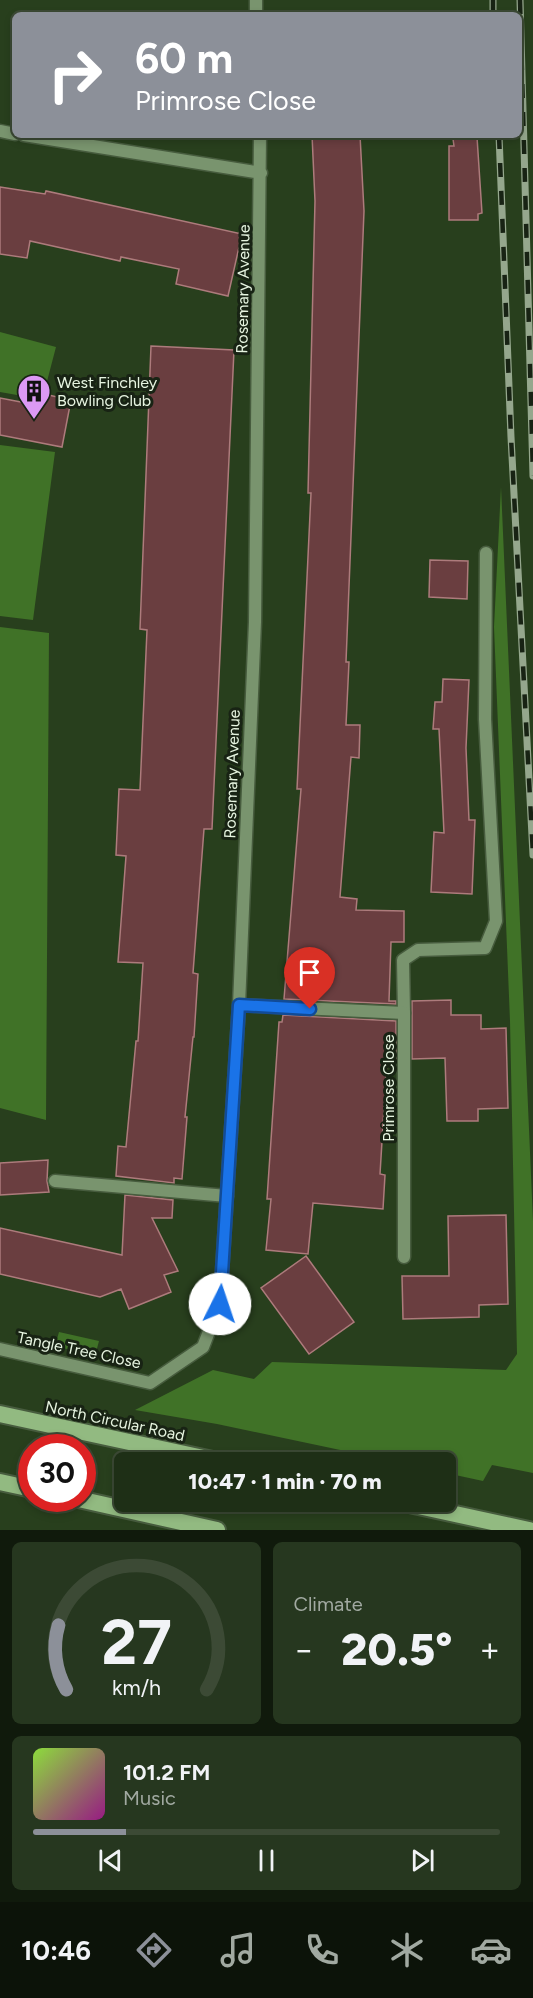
<!DOCTYPE html>
<html lang="en">
<head>
<meta charset="utf-8">
<style>
  :root { --surface:#1e2f16; --page:#26371f; --text:#f1f3f6; --muted:#a1a9a1; --line:#3c4a35; --accent:#8c9099 }
  body { margin:0; font-family:Figtree,sans-serif; background:var(--page); color:var(--text); height:100vh; display:flex; flex-direction:column; font-size:22px; white-space:nowrap }
  * { box-sizing:border-box; margin:0 }
  p { font-size:20px; color:var(--muted) }
  .icon { flex:none; width:33px; height:33px; fill:none; stroke:currentColor; stroke-width:2; stroke-linecap:round; stroke-linejoin:round }
  .map { position:relative; height:1530px; overflow:hidden }
  .side { display:flex; flex-direction:column; gap:12px; padding:12px; background:#101a0c; flex:1 }
  .side>* { flex:none }
  .guide { position:absolute; left:12px; top:12px; width:510px; height:126px; border-radius:9px; box-shadow:0 3px 9px #0003,0 0 0 2px var(--line); background:#8c9099; color:#fff; overflow:hidden }
  .speed { position:absolute; left:18px; top:1434px; display:flex; gap:12px; font-size:30px; font-weight:700; text-align:center }
  .speed>* { display:grid; place-content:center; width:78px; height:78px; border-radius:50%; background:var(--surface); box-shadow:0 3px 9px #0003,0 0 0 2px var(--line); line-height:1 }
  .speed .limit { border:9px solid #d22; background:#fff; color:#111 }
  .pin { position:absolute; display:grid; place-items:center; width:51px; height:51px; color:#fff; margin:-62px -26px; border-radius:50% 50% 50% 0; rotate:-45deg; box-shadow:0 0 6px #0007 }
  .pin .icon { rotate:45deg }
  .me { position:absolute; width:66px; margin:-33px; rotate:4deg; stroke-linejoin:round; filter:drop-shadow(0 0 4px #0008) }
  .turn { display:flex; align-items:center; gap:21px; height:126px; padding:0 24px; font-size:27px }
  .turn .icon { width:78px; height:78px; stroke-width:2.5 }
  .turn b { display:block; font-size:42px; line-height:51px }
  .big { font-size:45px; font-weight:800; line-height:1.1 }
  .side .card { flex:1; display:flex; flex-direction:column; justify-content:center; gap:9px; min-width:0; padding:0 21px; border-radius:9px; background:var(--page) }
  .side .dial { align-items:center; gap:0 }
  .dial svg { height:156px; overflow:visible; fill:none; stroke:var(--line); stroke-width:7; stroke-linecap:round; text-anchor:middle }
  .dial text { fill:var(--text); stroke:none }
  .song { display:flex; align-items:center; gap:18px }
  .cover { width:72px; height:72px; border-radius:9px; background:linear-gradient(135deg,hsl(90 70% 55%),hsl(310 70% 35%)) }
  .played { height:6px; border-radius:3px; background:linear-gradient(90deg,var(--accent) 20%,var(--line) 20%) }
  .keys { display:flex; justify-content:space-around; direction:ltr }
  .heat { display:flex; justify-content:space-between; align-items:center; font-size:33px; direction:ltr }
  .side .tiles { flex:1; display:grid; gap:12px; grid-template-columns:1fr 1fr }
  .card:last-child { grid-column:span 2 }
  .trip { position:absolute; left:114px; top:1452px; width:342px; height:60px; border-radius:9px; background:var(--surface); box-shadow:0 3px 9px #0003,0 0 0 2px var(--line); font-weight:800; line-height:60px; text-align:center }
  .dock { display:flex; height:96px; justify-content:space-around; align-items:center; background:#0c1309; color:var(--muted) }
  .dock .icon { width:42px; height:42px }
  .dock .active { color:var(--accent) }
  .dock b { font-size:27px; color:var(--text) }
  .map>svg:first-child { display:block }
  .green { fill:#407227 }
  .building { fill:#6a3e40; stroke:#ad7b7c; stroke-width:1.5 }
  .lines { fill:none; stroke-linecap:round; stroke-linejoin:round }
  .service-casing { stroke:#475c3e; stroke-width:15 }
  .minor-casing { stroke:#475c3e; stroke-width:15 }
  .trunk-casing { stroke:#475c3e; stroke-width:20 }
  .service { stroke:#79946e; stroke-width:12 }
  .minor { stroke:#79946e; stroke-width:12 }
  .trunk { stroke:#92ba81; stroke-width:16 }
  .rail-casing { stroke:#95a78d; stroke-width:7 }
  .rail { stroke:#182314; stroke-width:4.5; stroke-dasharray:14; stroke-linecap:butt }
  .route-casing { stroke:#114b97; stroke-width:15 }
  .route { stroke:#1a73e8; stroke-width:10 }
  .labels { text-anchor:middle; dominant-baseline:central; stroke-width:6; stroke-linejoin:round; paint-order:stroke }
  .street-label { font-size:16px; fill:#e6f4e0; stroke:#182314 }
  .poi-label { font-size:16px; fill:#e6f4e0; stroke:#182314; text-anchor:start }
</style>
</head>
<body>
<div class="map">
<svg width="533" height="1530" viewBox="0 0 533 1530">
  <rect width="100%" height="100%" fill="#283f1d"/>
  <!-- green -->
  <path class="green" d="M0,332L56,347L45,389H35L34,398L0,392Z
    M0,445L55,452L33,620L0,616Z
    M501,487L533,1221V1473L492,1465L483,1481L446,1473V1462H397L217,1424L135,1410L213,1370L254,1379L272,1362L506,1370L517,1354L510,1021L494,627Z
    M0,627L49,633L46,1120L0,1108Z
    M59,1332L99,1341L95,1356L55,1346Z"/>
  <!-- building -->
  <path class="building" d="M312,135H360L364,211L346,662H349L346,725H360L359,758L351,757L340,897L357,899L356,910L404,911V942H391L389,1001H396V1004L284,999L301,789H297L311,493H308L315,201Z
    M477,137L482,213L478,214V220H449V146H454L453,139Z
    M0,187L45,194L46,191L242,234L228,296L176,284L179,269L121,257L120,261L30,241L27,258L0,254Z
    M151,346L234,350L212,829H204L193,973L198,974L194,1037H193L185,1117H187L182,1179L174,1178V1183L116,1176L118,1146L126,1147L136,1041H138L143,963L118,962L126,856L116,855L119,789L140,790L147,630L140,629Z
    M44,394L71,400L62,447L0,435V398L42,406Z
    M430,560L468,561L467,599L429,597Z
    M443,679L469,680L466,748L469,820H475L472,894L431,892L434,832L444,833L439,729H433L435,702H442Z
    M451,1000V1015H481V1029L506,1028L508,1108L478,1109V1121H447L445,1058L412,1059V1001Z
    M283,1015L396,1021V1059L387,1060L380,1174L385,1175L383,1209L313,1203L308,1254L266,1250L271,1199H267L279,1022H282Z
    M48,1160L47,1181L49,1192L0,1195V1163Z
    M125,1195L173,1200L172,1218H152L178,1271L164,1275L171,1292L129,1309L121,1289L100,1297L0,1274V1228L122,1255Z
    M506,1215L508,1304L479,1305V1317L403,1319L402,1276H449L448,1216Z
    M306,1256L354,1322L309,1354L261,1288Z"/>
  <g class="lines">
    <defs>
      <path id="service" d="M404,1013L403,960L418,950L485,948L496,921L485,719L486,553
        M55,1181L227,1196"/>
      <path id="minor" d="M256,0V15
        M0,131L15,134
        M24,135L261,173
        M239,1005L404,1013V1257
        M0,1349L150,1383L203,1347L220,1303L239,1005L255,622L260,135"/>
      <path id="trunk" d="M0,1414L222,1462
        M0,1482L32,1489
        M74,1498L217,1530
        M400,1502L529,1530"/>
    </defs>
    <!-- service casing -->
    <use href="#service" class="service-casing"/>
    <!-- minor casing -->
    <use href="#minor" class="minor-casing"/>
    <!-- trunk casing -->
    <use href="#trunk" class="trunk-casing"/>
    <!-- service -->
    <use href="#service" class="service"/>
    <!-- minor -->
    <use href="#minor" class="minor"/>
    <!-- trunk -->
    <use href="#trunk" class="trunk"/>
    <defs>
      <path id="rail" d="M493,0V15
        M520,0L533,476
        M499,135L511,437L533,855"/>
    </defs>
    <!-- rail casing -->
    <use href="#rail" class="rail-casing"/>
    <!-- rail -->
    <use href="#rail" class="rail"/>
  </g>
  <g class="lines">
    <defs>
      <path id="route" d="M220,1304L239,1005L310,1009"/>
    </defs>
    <!-- route casing -->
    <use href="#route" class="route-casing"/>
    <!-- route -->
    <use href="#route" class="route"/>
  </g>
  <!-- icons -->
  <defs>
    <symbol id="building-pin" viewBox="-11 -11 22 30"><path d="M0 17L-7.5 6A9.5 9.5 0 1 1 7.5 6Z" fill="#dc99f4" stroke="#182314"/><path d="M-4-6H4V6H1V3H-1V6H-4ZM-2.5-4.3h1.7v1.8h-1.7ZM.8-4.3h1.7v1.8H.8ZM-2.5-1h1.7V.8h-1.7ZM.8-1h1.7V.8H.8Z" fill="#111"/></symbol>
  </defs>
  <g fill-rule="evenodd">
    <use href="#building-pin" x="15" y="372" width="38" height="52"/>
  </g>
  <g class="labels">
    <!-- street labels -->
    <g class="street-label">
      <text transform="translate(243 289) rotate(-89)">Rosemary Avenue</text>
      <text transform="translate(232 774) rotate(-88)">Rosemary Avenue</text>
      <text transform="translate(388 1088) rotate(-90)">Primrose Close</text>
      <text transform="translate(79 1350) rotate(12)">Tangle Tree Close</text>
      <text transform="translate(115 1421) rotate(12)">North Circular Road</text>
    </g>
    <!-- poi labels -->
    <g class="poi-label">
      <text x="57" y="382">West Finchley<tspan x="57" dy="18">Bowling Club</tspan></text>
    </g>
  </g>
</svg>
<div class="speed"><div class="limit">30</div></div>
<div class="pin" style="left:310px;top:1009px;background:#d93025"><svg class="icon" aria-label="arrive" viewBox="0 0 24 24"><path d="M6 21V4h12l-3 4 3 4H6"/></svg></div>
<svg class="me" style="left:220px;top:1304px" viewBox="-20 -20 40 40"><circle r="19" fill="#fff"/><path d="M0-13L10 11 0 6-10 11z" fill="#1a73e8"/></svg>
<div class="trip">10:47 · 1 min · 70 m</div>
<div class="guide">
<div class="turn"><svg class="icon" aria-label="right" viewBox="0 0 24 24"><path d="M7 20v-9h11M14 6l5 5-5 5"/></svg><div><b>60 m</b>Primrose Close</div></div>
</div>
</div>
<section class="side">
<div class="tiles">
<div class="card dial"><svg viewBox="0 0 100 80">
<path d="M14 69A42 42 0 1 1 86 69"/>
<path d="M14 69A42 42 0 0 1 10 36" stroke="#8c9099"/>
<text x="50" y="56" font-size="32" font-weight="700">27</text>
<text x="50" y="72" font-size="11">km/h</text>
</svg></div>
<div class="card"><p>Climate</p>
<div class="heat"><a>−</a><b class="big">20.5°</b><a>+</a></div>
</div>
<div class="card">
<div class="song"><i class="cover"></i><div><b>101.2 FM</b><p>Music</p></div></div>
<div class="played"></div>
<div class="keys"><svg class="icon" aria-label="previous" viewBox="0 0 24 24"><path d="M18 5L8 12l10 7zM5 5v14"/></svg><svg class="icon" aria-label="pause" viewBox="0 0 24 24"><path d="M8 5v14M16 5v14"/></svg><svg class="icon" aria-label="next" viewBox="0 0 24 24"><path d="M6 5l10 7-10 7zM19 5v14"/></svg></div>
</div>
</div>
</section>
<nav class="dock">
<b>10:46</b>
<svg class="icon active" aria-label="directions" viewBox="0 0 24 24"><path d="M12 3l9 9-9 9-9-9zM9 14v-3h6M13 9l2 2-2 2"/></svg>
<svg class="icon" aria-label="music" viewBox="0 0 24 24"><path d="M9 18V5l10-2v13"/><circle cx="6" cy="18" r="3"/><circle cx="16" cy="16" r="3"/></svg>
<svg class="icon" aria-label="phone" viewBox="0 0 24 24"><path d="M5 4h4l2 5-3 2q2 4 5 5l2-3 5 2v4C11 20 4 13 5 4z"/></svg>
<svg class="icon" aria-label="climate" viewBox="0 0 24 24"><path d="M12 3v18M4 7l16 10M4 17L20 7"/></svg>
<svg class="icon" aria-label="car" viewBox="0 0 24 24"><path d="M5 17H2v-5l4-1 3-4h7l3 4 3 1v5h-3M9 17h6M6 11h13"/><circle cx="7" cy="17" r="2"/><circle cx="17" cy="17" r="2"/></svg>
</nav>
</body>
</html>
